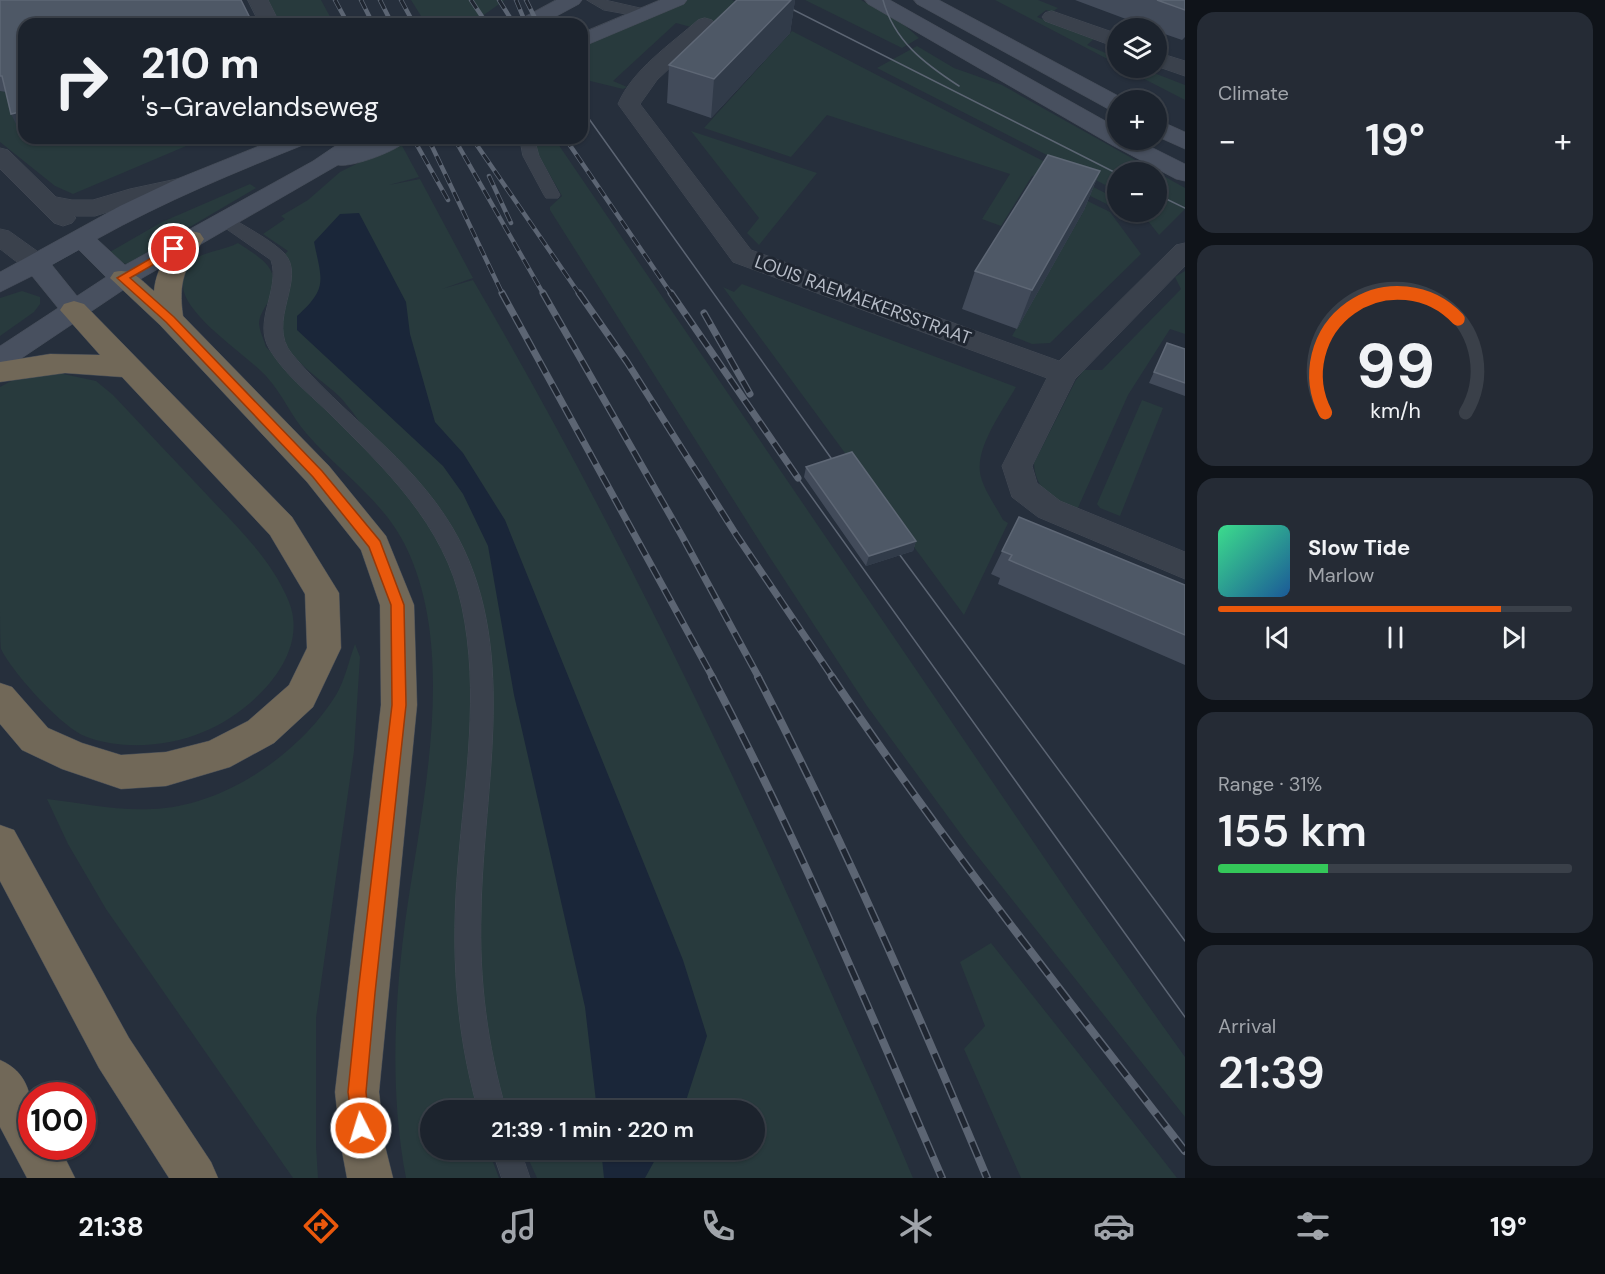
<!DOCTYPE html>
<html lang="en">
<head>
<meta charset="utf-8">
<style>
  :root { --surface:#1c232d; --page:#252b35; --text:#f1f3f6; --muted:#a0a4aa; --line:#3a4049; --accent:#ea580c }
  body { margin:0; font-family:"DM Sans",sans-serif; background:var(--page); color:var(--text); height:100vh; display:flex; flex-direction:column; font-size:22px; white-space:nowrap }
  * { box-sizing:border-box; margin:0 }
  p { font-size:20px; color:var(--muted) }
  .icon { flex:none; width:33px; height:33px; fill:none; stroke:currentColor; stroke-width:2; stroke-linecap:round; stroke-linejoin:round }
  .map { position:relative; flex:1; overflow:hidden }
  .details { display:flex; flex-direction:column; gap:12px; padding:12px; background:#0f1319; width:420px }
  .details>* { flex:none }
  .top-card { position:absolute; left:18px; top:18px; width:570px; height:126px; border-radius:18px; box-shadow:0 2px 4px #0004,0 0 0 2px var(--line); background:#1c232d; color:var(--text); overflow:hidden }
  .buttons { position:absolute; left:1107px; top:18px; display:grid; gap:12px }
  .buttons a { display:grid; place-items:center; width:60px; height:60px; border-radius:50%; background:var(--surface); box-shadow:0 2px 4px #0004,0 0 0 2px var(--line); font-size:30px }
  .speed { position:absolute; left:18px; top:1082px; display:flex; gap:12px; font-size:30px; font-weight:700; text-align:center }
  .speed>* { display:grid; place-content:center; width:78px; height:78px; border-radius:50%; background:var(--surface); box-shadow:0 2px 4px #0004,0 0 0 2px var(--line); line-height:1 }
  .speed .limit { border:9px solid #d22; background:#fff; color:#111 }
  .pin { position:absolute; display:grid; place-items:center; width:51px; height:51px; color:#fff; margin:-26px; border:3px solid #fff; border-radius:50%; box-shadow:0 2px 6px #0007 }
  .me { position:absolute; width:66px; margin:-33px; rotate:355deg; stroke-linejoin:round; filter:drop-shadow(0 0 4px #0008) }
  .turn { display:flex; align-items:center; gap:21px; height:126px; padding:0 24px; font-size:27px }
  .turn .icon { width:78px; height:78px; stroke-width:2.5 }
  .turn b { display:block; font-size:42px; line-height:51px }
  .big { font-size:45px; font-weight:600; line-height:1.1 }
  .details .widget { flex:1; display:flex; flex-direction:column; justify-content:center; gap:9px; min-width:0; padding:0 21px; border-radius:18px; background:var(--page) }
  .details .dial { align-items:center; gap:0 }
  .dial svg { height:156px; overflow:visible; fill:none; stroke:var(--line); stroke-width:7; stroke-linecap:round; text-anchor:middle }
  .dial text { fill:var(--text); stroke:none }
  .song { display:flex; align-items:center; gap:18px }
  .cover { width:72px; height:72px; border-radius:9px; background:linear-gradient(135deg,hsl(150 70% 55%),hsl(210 70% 35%)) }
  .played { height:6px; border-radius:3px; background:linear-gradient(90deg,var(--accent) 80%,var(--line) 80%) }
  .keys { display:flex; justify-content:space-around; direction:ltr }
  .heat { display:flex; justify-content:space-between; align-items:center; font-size:33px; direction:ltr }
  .charge { height:9px; border-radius:4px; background:linear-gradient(90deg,#34c759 31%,var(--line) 0) }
  .trip { position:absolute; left:420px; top:1100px; width:345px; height:60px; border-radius:30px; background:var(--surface); box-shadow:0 2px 4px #0004,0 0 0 2px var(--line); font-weight:600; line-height:60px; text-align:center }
  .dock { display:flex; height:96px; justify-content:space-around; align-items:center; background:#0b0e12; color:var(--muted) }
  .dock .icon { width:42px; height:42px }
  .dock .current { color:var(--accent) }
  .dock b { font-size:27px; color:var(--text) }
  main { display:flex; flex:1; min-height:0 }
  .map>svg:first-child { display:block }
  .green { fill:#283a3d }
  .water { fill:#1a2639 }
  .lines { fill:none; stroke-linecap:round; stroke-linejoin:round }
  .service-casing { stroke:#434a55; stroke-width:1 }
  .pedestrian-casing { stroke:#434a55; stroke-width:1 }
  .minor-casing { stroke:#434a55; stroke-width:1 }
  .secondary-casing { stroke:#434a55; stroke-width:1 }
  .motorway-casing { stroke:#454c57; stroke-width:1 }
  .service { fill:#3a414c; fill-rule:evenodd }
  .pedestrian { fill:#3a414c; fill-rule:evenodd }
  .minor { fill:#3a414c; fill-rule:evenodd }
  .secondary { fill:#48505f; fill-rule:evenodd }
  .motorway { fill:#716858; fill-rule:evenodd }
  .tram { stroke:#5c6573; stroke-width:1.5 }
  .rail-far2-casing { stroke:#5c6573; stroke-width:4.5 }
  .rail-far1-casing { stroke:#5c6573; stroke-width:7 }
  .rail-casing { stroke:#5c6573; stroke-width:8 }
  .rail-far2 { stroke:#1f2631; stroke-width:3; stroke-dasharray:10; stroke-linecap:butt }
  .rail-far1 { stroke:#1f2631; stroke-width:4.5; stroke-dasharray:13; stroke-linecap:butt }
  .rail { stroke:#1f2631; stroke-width:5; stroke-dasharray:16; stroke-linecap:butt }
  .wall { fill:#424b5a }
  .shaded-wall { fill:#313b49 }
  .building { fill:#4e5866; stroke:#5e6775; stroke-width:1.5 }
  .route { fill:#ea580c; stroke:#983908; stroke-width:1.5 }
  .labels { text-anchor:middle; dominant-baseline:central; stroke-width:6; stroke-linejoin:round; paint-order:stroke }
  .far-street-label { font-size:18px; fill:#b6bcc7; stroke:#1f2631 }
</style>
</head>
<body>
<main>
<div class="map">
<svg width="1185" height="1178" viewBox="0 0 1185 1178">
  <rect width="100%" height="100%" fill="#262f3c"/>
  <!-- green -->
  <path class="green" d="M265,0H321L334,24H278Z
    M411,0H505L471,24H426Z
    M687,0H732L751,10L730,30L691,27L676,23L613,81L627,87L623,89L582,79V46Z
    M805,0H861L901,22L919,38L902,48Z
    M995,0H1038L1058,8L1052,12L1046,10L1037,17L1094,39L1087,45L1117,58V64Z
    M792,31L1107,194L1117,203V209L1045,174L1032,176L1001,226L982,219L1010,174L827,115L791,157L704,128Z
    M917,46L954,68L1002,85L1185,188V209L1159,235L1141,212H1156V172H1118L1117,191L877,68Z
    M1123,68H1141L1185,85V100Z
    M0,91L9,92L19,129H24V138H205L73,194L55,186L0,142Z
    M691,131L817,173L759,245L747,233L759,218Z
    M534,138H554L1075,903L1185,1057V1117L968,844L867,706L767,553L550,210V207L562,196L539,156Z
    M400,142L419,177L389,185L420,179L473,278L442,289L473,280C608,511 726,753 834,999C860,1058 888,1117 913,1178H537L524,1149H754V1110H507L495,1083L477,1000L485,787L493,682L478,595L354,414C349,408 344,401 339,396C323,381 291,360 283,340C273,309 303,288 284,255L288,251L263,234L285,219L281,216L308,200L340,172Z
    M1045,180L1110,212L1141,254L1050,343L1032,344L1012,336L1084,210Z
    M250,184L256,188L127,264L122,263L108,253L162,222Z
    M238,243C261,258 285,270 268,302C264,309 259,316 259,324C260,332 264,340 266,347L394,477L430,522L454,568L473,661L479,1110H430V1149H488L499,1178H406C390,1095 394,1006 405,923C421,807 458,658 407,549C384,500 340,473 306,433C291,416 282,393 266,376C247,355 180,313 183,283C186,249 215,255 238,243Z
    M1185,271V334L1170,329L1128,395L1077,510C1054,501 1035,490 1034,463L1076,380L1084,370H1102L1181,289L1175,277Z
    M742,284L1016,387C1003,410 973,450 981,477C985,492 996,506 1003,520L1008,523L964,615L723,287L734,292Z
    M22,291L40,297V304L34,312L0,336V298Z
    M54,372L96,381L113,395C145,429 177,463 208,496C238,528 273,561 289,602C311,657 250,713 203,732C168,747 122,750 87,737C63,729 12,672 1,649C0,639 0,605 0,592C0,524 0,455 0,387L15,379Z
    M1142,400L1163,408L1120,516L1100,508L1097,504Z
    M355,644L360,657L354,751L316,1018V1146L318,1178H293L106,909L68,844L47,799C81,803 117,811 152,809C222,807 299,755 336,695C345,680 349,660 355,644Z
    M991,943L1156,1151L1177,1178H1021L964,1049L985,1026L960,962Z"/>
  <!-- water -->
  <path class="water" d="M359,213L406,302L410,334L435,422L463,453L505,520L683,960L707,1036L683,1110H597L585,1007L514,695L488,546L463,494L443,466L297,330V316C328,288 322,281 314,242L340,214Z
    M601,1149H661L645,1178H604Z"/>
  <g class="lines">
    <defs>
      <path id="service" d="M587,0H605L653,11L655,14L648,18L604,10Z
        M520,138H534L539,156L560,195L558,198H546L544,195L523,156Z
        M224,215L230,217C246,227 271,240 284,253C308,278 265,322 292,354C342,414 411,458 452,527C521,643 483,785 481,912C479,980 487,1044 506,1110H478C455,1029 451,949 458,866C465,780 480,692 462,607C445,524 384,468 327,411C307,392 284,373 270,350C252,321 281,290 271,260L218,223L216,220Z
        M492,1149H520L530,1178H502Z"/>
      <path id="pedestrian" d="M248,0H268L280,24H260Z"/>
      <path id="minor" d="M1052,11L1118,34V48L1045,21L1042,17L1045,13Z
        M705,18L712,20L715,24L712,28L657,80L640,104L751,250L1059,361L1176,245L1185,243V266L1075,379L1032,466L1037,483L1060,501L1185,552V579L1038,517L1012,497L1002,466L1047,378L733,262L618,104C632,70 671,44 698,20Z
        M1156,52L1185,61V76L1156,66Z
        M0,148L8,150L56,197L72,200H93L130,189L186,177L195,179L198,184L195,189L145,200L95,216H74L76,218L72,223L63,226L54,223L0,169Z
        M0,229L9,231L44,256L48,262L44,268C26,273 14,259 0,249Z"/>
      <path id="secondary" d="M556,0H582L579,4L542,24H516L519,20Z
        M660,0H687L684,4L582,47V33Z
        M865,0H890L1118,128V140H1137L1185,164V181L1176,179L1112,145L868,4Z
        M914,0H939L1126,100H1118V112L1110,110L917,4Z
        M1156,119L1185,132V149L1156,136Z
        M279,138H312L308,143C236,172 165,201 97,239L125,265L313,161L347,138H375L372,141L380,138H409C401,150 352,168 338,165L132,284L10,366L0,369V346L58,308L32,276L0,292V272L120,206L177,179ZM79,250L106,277L77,296L52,265Z"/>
      <path id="motorway" d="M191,231L200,233L204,239C185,268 178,281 183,316L329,466L386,536L414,605L417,705L379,1092L385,1146L393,1178H347L341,1146L335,1092L381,705L380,605L361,550L307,482L160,325L110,278L114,272C132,267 141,280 154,291C156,268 169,251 182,233Z
        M74,301L84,304L292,517L339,593L341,648L313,707L274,743L230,767L166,786L121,789L62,769L22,750L0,724V683L12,687L48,728L82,743L121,755L166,752L209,741L248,721L289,685L307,648L305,594L270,535L122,377L65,373L0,382V362L50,354L100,355L60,310L64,304Z
        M0,825L14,830L129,1038L211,1162L218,1178H169L99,1068L0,881Z
        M0,1060C37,1076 32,1112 32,1146H59L75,1178H27L0,1127Z"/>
    </defs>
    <!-- service casing -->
    <use href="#service" class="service-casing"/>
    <!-- pedestrian casing -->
    <use href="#pedestrian" class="pedestrian-casing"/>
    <!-- minor casing -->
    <use href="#minor" class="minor-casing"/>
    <!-- secondary casing -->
    <use href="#secondary" class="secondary-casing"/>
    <!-- motorway casing -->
    <use href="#motorway" class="motorway-casing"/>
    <!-- service -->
    <use href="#service" class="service"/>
    <!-- pedestrian -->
    <use href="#pedestrian" class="pedestrian"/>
    <!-- minor -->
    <use href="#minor" class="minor"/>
    <!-- secondary -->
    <use href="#secondary" class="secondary"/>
    <!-- motorway -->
    <use href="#motorway" class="motorway"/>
    <!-- tram -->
    <path class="tram" d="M774,0L1118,174
      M883,0C894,41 925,64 959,86
      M582,109L841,472
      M1156,194L1185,208
      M798,478L1185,1017
      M891,543L1185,941"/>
    <defs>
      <path id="rail-far2" d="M335,0L348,24
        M361,0L373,24
        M380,0L392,24
        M401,0L414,24
        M471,0L487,24
        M499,0L514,24
        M516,0L526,24
        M526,0L538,24
        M413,138L448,200
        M428,138L503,295
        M454,138L544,295
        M472,138L580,295
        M565,138L672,295
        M489,176L511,223"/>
      <path id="rail-far1" d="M502,293L713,678
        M543,293L682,536L759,678
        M579,293L627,362L737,536L833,678
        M671,293L798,478
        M704,313L750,394"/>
      <path id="rail" d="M712,677C798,840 869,1009 942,1178
        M758,677C843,840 916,1008 987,1178
        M832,677C942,840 1064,995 1185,1151"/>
    </defs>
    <!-- rail-far2 casing -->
    <use href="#rail-far2" class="rail-far2-casing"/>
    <!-- rail-far1 casing -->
    <use href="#rail-far1" class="rail-far1-casing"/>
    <!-- rail casing -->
    <use href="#rail" class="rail-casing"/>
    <!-- rail-far2 -->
    <use href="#rail-far2" class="rail-far2"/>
    <!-- rail-far1 -->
    <use href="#rail-far1" class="rail-far1"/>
    <!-- rail -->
    <use href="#rail" class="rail"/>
  </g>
  <!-- wall -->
  <path class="wall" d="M0,0L19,130L6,92L0,91Z
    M737,0H795L790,33L711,118L667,103L669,65Z
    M1075,0H1185V37L1182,40L1156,31V28H1150Z
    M1100,171L1084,210L1017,329L962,309L975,271Z
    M1167,343L1185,349V396L1149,383Z
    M806,467L916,541L913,551L866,566L804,477Z
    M1019,517L1185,585V665L998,584L1000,578L991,574Z"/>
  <!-- shaded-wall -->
  <path class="shaded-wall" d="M791,0H795L790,33L711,118L714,79Z
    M24,111V129L19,130L11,114Z
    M1100,171L1084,210L1017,329L1032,290Z
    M916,541L913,551L866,566L869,556Z"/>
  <!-- building -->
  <path class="building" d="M0,0H241L253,24H24V111L11,114L2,76H0Z
    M737,0H791L714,79L669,65Z
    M1157,0H1185V10Z
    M1048,155L1100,171L1032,290L975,271Z
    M1167,343L1185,349V383L1154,372Z
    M852,452L916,541L869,556L806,467Z
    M1019,517L1185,585V635L1009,560L1012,555L1002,551Z"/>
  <!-- route -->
  <path class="route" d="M174,245L179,249L177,251L130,278L174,317L322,471L380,541L404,605L406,705L375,993L366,1092L370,1128L367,1135L361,1137L354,1135L348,1092L358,993L392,705L391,605L369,547L313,477L166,322L117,278Z"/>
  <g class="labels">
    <!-- far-street labels -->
    <g class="far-street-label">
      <text transform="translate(863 300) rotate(20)">LOUIS RAEMAEKERSSTRAAT</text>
    </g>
  </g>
</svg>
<div class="buttons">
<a><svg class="icon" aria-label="layers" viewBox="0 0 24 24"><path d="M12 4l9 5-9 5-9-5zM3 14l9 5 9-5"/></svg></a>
<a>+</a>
<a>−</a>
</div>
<div class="speed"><div class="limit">100</div></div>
<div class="pin" style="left:174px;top:249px;background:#d93025"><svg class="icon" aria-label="arrive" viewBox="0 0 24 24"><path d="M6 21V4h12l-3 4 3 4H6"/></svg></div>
<svg class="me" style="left:361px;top:1128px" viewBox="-20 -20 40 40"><circle r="17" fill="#ea580c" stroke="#fff" stroke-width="3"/><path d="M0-11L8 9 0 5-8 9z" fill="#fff"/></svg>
<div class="trip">21:39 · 1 min · 220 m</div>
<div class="top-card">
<div class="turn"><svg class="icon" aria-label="right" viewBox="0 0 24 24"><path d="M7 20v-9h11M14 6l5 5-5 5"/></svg><div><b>210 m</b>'s-Gravelandseweg</div></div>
</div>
</div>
<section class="details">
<div class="widget"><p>Climate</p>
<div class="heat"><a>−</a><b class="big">19°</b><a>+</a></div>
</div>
<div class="widget dial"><svg viewBox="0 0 100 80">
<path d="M14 69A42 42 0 1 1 86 69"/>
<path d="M14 69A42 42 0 0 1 82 21" stroke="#ea580c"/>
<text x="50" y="56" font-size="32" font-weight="700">99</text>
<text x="50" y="72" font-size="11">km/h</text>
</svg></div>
<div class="widget">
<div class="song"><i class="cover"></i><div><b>Slow Tide</b><p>Marlow</p></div></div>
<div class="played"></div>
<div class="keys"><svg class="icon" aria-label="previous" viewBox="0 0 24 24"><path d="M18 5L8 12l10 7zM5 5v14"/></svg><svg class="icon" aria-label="pause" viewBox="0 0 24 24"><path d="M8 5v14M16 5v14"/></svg><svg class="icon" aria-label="next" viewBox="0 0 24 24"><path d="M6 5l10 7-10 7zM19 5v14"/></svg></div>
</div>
<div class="widget"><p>Range · 31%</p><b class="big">155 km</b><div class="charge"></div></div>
<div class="widget"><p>Arrival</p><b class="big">21:39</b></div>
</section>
</main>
<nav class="dock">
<b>21:38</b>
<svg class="icon current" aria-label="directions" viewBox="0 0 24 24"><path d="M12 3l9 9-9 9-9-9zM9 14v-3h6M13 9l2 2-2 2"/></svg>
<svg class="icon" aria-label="music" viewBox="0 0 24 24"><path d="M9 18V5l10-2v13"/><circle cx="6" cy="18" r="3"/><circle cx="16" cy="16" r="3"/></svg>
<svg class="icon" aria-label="phone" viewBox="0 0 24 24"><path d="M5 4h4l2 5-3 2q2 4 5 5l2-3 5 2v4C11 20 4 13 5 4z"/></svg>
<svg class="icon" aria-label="climate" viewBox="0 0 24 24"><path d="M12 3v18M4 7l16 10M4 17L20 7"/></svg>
<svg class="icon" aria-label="car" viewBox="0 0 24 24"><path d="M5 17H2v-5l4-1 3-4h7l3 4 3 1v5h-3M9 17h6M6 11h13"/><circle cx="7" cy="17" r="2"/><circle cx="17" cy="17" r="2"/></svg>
<svg class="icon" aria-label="filters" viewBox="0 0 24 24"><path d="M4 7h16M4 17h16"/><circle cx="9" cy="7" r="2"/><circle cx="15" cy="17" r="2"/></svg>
<b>19°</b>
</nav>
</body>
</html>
